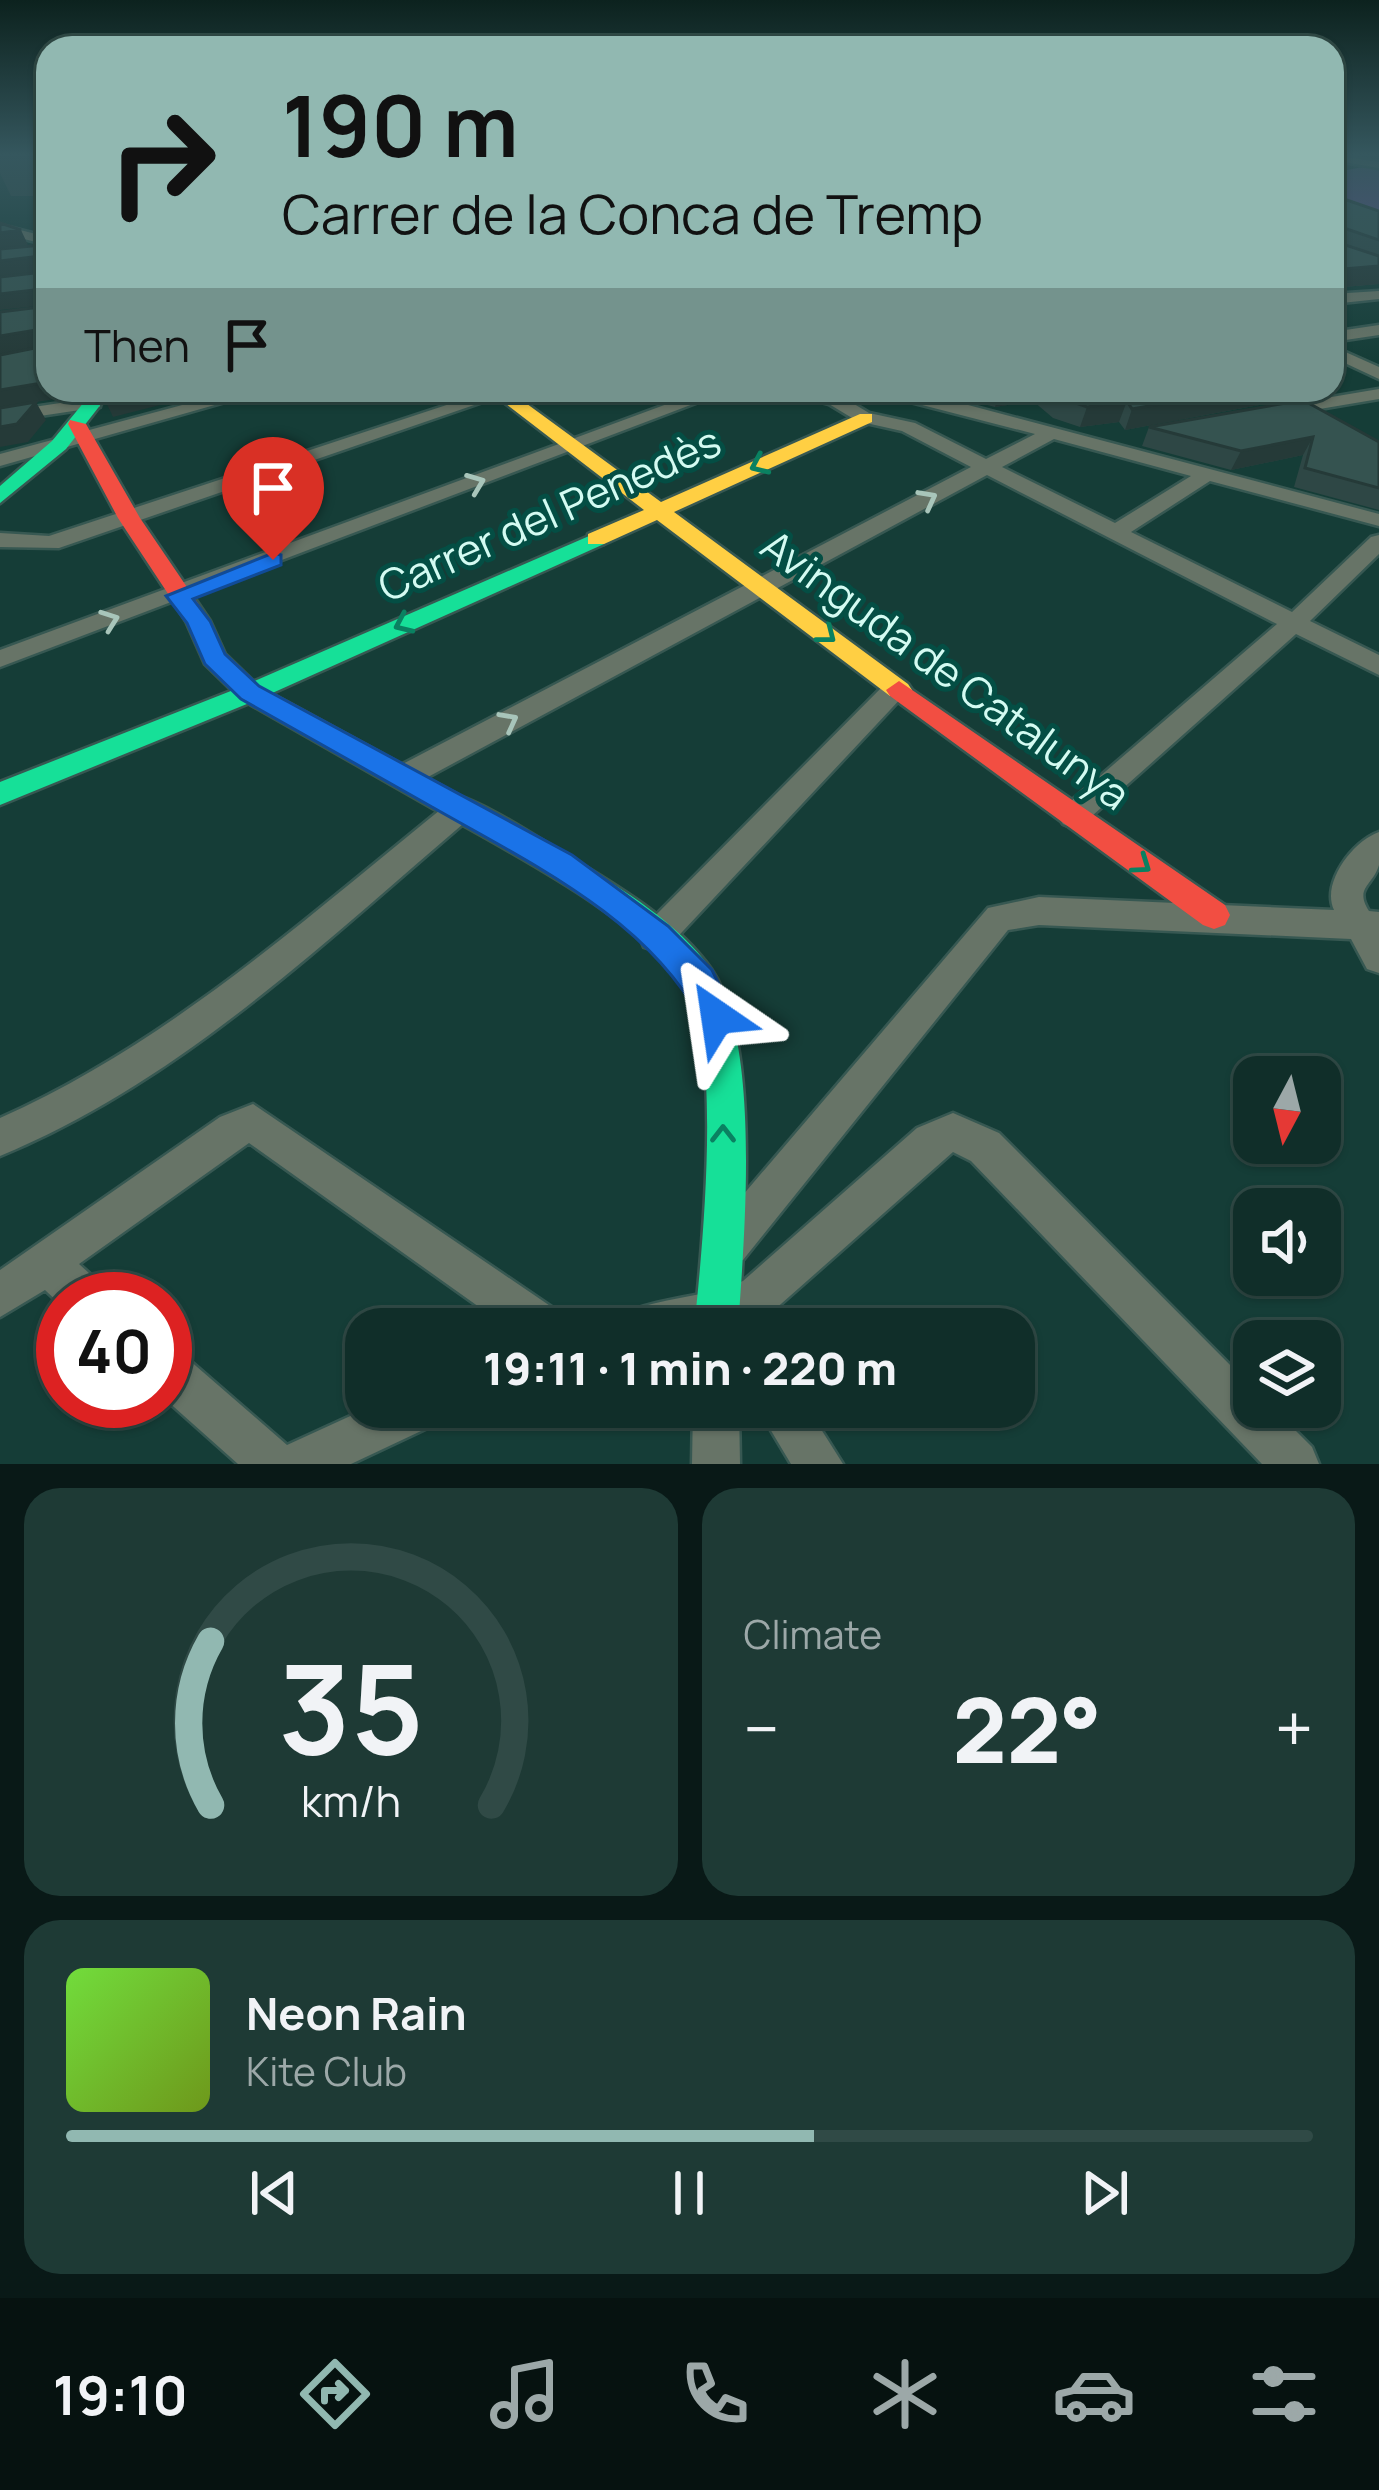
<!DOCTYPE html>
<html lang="en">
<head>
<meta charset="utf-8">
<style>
  :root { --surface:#102e29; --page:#1e3a35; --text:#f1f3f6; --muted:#9ca8a8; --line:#304a46; --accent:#91b8b1 }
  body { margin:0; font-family:Manrope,sans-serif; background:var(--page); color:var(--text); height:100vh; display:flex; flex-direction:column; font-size:45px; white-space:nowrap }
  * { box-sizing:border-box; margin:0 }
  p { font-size:39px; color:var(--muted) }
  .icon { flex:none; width:66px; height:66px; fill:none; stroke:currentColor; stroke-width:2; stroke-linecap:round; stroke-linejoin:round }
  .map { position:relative; height:1464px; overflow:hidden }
  .details { display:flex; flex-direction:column; gap:24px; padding:24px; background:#091917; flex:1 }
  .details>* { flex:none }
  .hud { position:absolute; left:36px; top:36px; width:1308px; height:366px; border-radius:36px; box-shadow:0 3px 9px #0004,0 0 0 3px var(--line); background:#91b8b1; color:#111; overflow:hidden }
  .needle { width:78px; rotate:187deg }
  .fabs { position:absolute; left:1233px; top:1056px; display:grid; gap:24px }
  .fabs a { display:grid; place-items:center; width:108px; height:108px; border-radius:24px; background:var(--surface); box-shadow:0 3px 9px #0004,0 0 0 3px var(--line); font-size:60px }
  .speed { position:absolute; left:36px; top:1272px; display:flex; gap:24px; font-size:60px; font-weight:700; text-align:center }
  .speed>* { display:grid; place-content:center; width:156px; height:156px; border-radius:50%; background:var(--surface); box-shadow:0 3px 9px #0004,0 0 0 3px var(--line); line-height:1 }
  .speed .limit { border:18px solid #d22; background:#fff; color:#111 }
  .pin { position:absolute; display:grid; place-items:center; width:102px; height:102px; color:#fff; margin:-123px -51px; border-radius:50% 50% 50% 0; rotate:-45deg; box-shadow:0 0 12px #0007 }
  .pin .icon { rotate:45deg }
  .me { position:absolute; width:132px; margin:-66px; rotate:328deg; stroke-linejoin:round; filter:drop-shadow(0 0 9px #0008) }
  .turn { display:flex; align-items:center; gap:42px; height:252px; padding:0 48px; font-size:54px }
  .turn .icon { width:156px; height:156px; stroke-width:2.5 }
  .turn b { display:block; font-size:84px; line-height:102px }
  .then { display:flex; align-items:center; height:114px; padding:0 48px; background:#0003; gap:24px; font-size:45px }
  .big { font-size:90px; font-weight:800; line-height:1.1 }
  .details .card { flex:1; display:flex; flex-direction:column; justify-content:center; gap:18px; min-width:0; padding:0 42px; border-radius:36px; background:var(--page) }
  .details .dial { align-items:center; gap:0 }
  .dial svg { height:312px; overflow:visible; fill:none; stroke:var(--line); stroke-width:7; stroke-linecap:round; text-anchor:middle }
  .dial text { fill:var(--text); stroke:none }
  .song { display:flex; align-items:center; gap:36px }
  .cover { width:144px; height:144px; border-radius:18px; background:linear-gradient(135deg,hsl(100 70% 55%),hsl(80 70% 35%)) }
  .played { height:12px; border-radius:6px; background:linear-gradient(90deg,var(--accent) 60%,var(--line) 60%) }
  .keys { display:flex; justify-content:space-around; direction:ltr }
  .heat { display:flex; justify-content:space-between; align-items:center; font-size:66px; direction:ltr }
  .details .tiles { flex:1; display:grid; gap:24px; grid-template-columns:1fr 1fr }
  .card:last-child { grid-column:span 2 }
  .trip { position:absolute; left:345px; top:1308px; width:690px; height:120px; border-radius:36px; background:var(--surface); box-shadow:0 3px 9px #0004,0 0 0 3px var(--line); font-weight:800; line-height:120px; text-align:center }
  .tab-bar { display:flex; height:192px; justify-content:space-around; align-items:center; background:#061210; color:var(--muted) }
  .tab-bar .icon { width:84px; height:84px }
  .tab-bar .selected { color:var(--accent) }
  .tab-bar b { font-size:54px; color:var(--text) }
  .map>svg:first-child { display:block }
  .green { fill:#5f4d8a }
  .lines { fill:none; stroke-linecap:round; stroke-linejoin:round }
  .street-casing { stroke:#375852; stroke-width:5 }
  .fast-casing { stroke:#375852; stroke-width:5 }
  .slow-casing { stroke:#375852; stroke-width:5 }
  .jam-casing { stroke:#375852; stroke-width:5 }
  .street { fill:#677467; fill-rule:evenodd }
  .fast { fill:#16e098; fill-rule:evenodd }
  .slow { fill:#ffcf43; fill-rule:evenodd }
  .jam { fill:#f24e42; fill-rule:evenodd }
  .wall { fill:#2e4745 }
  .shaded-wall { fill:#253a38 }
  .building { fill:#355350; stroke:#253a38; stroke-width:3 }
  .oneway { stroke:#0a8161 }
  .oneway2 { stroke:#a8c5ba }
  .route { fill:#1a73e8; stroke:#114b97; stroke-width:3 }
  .labels { text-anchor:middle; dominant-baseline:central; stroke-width:10; stroke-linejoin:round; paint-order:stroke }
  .street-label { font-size:42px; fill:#d4fbf2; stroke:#044e44 }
</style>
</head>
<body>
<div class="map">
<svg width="1379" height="1464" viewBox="0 0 1379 1464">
  <rect width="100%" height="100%" fill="#153d37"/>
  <!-- green -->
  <path class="green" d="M1368,166L1379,169V212L1332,196V173Z"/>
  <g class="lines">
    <defs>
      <path id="street" d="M1332,155L1379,162V168L1332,160Z
        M0,225L48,237V245L0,233Z
        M1379,291V299L1332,304V294Z
        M1379,325V335L1332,342V332Z
        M1332,346L1379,367V379L1332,357Z
        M1379,389V399L1278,416L1269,411L1278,406Z
        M238,390H267L0,466V454Z
        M492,390L509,393L59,548L0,547V533L49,536Z
        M705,390H730L0,667V650Z
        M776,390L841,396L869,413L915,423L986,459L1035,434L864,390L938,397L1379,514V526L1210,481L1131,532L1292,612L1371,537L1379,535V554L1310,621L1379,655V675L1296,634L1083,824L1073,828L1063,824L1058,816L1063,808L1277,624L987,475L415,784H395L391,776L395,768L971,467L902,431L857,421L829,404ZM1054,439L1191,476L1115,523L1002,467Z
        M94,398L100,399V407L0,422V412Z
        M896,679L909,688L905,694L668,947L656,951L644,947L640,937L644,927L887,682Z
        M460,798L470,802L475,810L470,818C323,943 181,1081 0,1156V1118C169,1043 307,917 450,802Z
        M1379,832C1379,841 1379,856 1379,865C1373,886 1354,887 1369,911L1379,912V973L1367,969L1351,939L1039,925L1008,930L743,1260L728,1266L713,1260L707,1245L713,1230L988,908L1039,897L1334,910C1321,883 1353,841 1379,832Z
        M253,1104L562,1314L569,1329H510L249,1143L79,1264L101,1284L107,1299H63V1307L45,1290L0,1317V1270L220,1117Z
        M953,1113L999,1133L1254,1389V1407H1272L1312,1447L1319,1464H1262L971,1161L953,1152L773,1311L734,1329H615L622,1314C661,1297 704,1298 743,1281L917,1128Z
        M165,1347L181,1353L287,1445L370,1407H445L438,1423L351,1464H238L165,1399Z
        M693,1407H739L740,1464H692Z
        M757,1407H807L843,1464H791Z"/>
      <path id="fast" d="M94,390H112L66,449L0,503V486L52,441Z
        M596,533L607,539L604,544L259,699L0,805V782L241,687Z
        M448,792C492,806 536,837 576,861C624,890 678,923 711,969C762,1043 744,1240 738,1329H694C702,1254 722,1055 688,993C649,922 508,851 438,811L434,803L438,795Z"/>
      <path id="slow" d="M488,390H508L661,502L860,414H872V422L674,512L908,684L912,690L908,696H890L657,520L604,544H588V534L644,510Z"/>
      <path id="jam" d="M70,420L86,424L140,518L210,621L225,654L259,687L458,795L462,803L458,811H438L241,699L205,664L186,621L118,518L68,424Z
        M899,681L1225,905L1230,915L1225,925L1214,929L1203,925L890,696L886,690Z"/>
    </defs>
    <!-- street casing -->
    <use href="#street" class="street-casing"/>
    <!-- fast casing -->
    <use href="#fast" class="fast-casing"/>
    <!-- slow casing -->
    <use href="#slow" class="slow-casing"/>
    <!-- jam casing -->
    <use href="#jam" class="jam-casing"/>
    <!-- street -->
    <use href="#street" class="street"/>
    <!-- fast -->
    <use href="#fast" class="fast"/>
    <!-- slow -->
    <use href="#slow" class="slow"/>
    <!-- jam -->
    <use href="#jam" class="jam"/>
  </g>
  <!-- wall -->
  <path class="wall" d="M0,155H48V196H11L0,173Z
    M1338,197L1379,211V284L1332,288Z
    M929,390H1276L1270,403L1125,430L1119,422L1080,427L1053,418L1033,401L995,407Z
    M1149,427L1379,442V510L1294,487L1303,455L1231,470L1142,446Z"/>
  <!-- shaded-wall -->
  <path class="shaded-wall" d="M21,230L28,245L0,249V233Z
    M40,256L48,272L0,276V261Z
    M1379,266V284L1332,288V270Z
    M43,289L48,305L0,310V294Z
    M42,329L48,346L0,354V336Z
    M48,382V390H69L62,398L36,402L46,420L28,442L0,447V390Z
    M143,390H158L164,404L113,417L105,400Z
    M1000,390H1037L1033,401L995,407Z
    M1240,390H1276L1270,403L1125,430L1132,409Z
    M1127,401L1119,422L1080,427L1087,407Z
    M1313,437L1303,455L1231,470L1241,451Z"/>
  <!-- building -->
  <path class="building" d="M0,155H48V157H0Z
    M1332,189L1335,190L1338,197L1379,211V240L1338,226L1339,243L1379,256V266L1332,270Z
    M48,220V382L0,390V355L40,347L42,329L0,336V312L41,307L43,289L0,294V277L44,272L45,261L40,256L0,261V249L41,245L45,221Z
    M0,223L21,230L0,233Z
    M112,390H143L105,400Z
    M1050,390H1240L1132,409L1127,401L1087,407L1059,397Z
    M1303,400L1379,442V488L1305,468L1313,437L1241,451L1149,427Z
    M36,402L17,424L0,427V408Z"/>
  <!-- one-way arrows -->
  <defs><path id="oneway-chevron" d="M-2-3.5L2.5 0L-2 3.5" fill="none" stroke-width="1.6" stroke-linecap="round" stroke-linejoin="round" transform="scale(3)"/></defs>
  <g class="oneway">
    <use href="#oneway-chevron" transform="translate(759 465) rotate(156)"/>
    <use href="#oneway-chevron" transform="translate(403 624) rotate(156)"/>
    <use href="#oneway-chevron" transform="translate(827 635) rotate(38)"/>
    <use href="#oneway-chevron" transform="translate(1142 865) rotate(35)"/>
    <use href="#oneway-chevron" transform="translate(723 1134) rotate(-90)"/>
  </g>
  <g class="oneway2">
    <use href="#oneway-chevron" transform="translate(476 483) rotate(-21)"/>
    <use href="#oneway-chevron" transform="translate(928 499) rotate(-28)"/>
    <use href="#oneway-chevron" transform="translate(110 620) rotate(-20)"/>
    <use href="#oneway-chevron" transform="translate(509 721) rotate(-28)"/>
  </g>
  <!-- sky -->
  <linearGradient id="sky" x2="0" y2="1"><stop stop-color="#0c221e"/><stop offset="0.43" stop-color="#35575e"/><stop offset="1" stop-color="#35575e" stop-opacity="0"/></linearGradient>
  <rect width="1379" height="360" fill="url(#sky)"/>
  <!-- route -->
  <path class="route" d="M273,553L281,555V565L193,599L210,621L225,654L259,686L572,855L668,926L712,970L735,1017L730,1028L717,1033L705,1028C655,922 530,863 432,807C368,771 304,735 241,699L205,664L187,623L166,596Z"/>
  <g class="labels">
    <!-- street labels -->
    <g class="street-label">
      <text transform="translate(549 513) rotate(-24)">Carrer del Penedès</text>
      <text transform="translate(946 669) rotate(36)">Avinguda de Catalunya</text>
    </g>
  </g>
</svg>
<div class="fabs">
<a><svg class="needle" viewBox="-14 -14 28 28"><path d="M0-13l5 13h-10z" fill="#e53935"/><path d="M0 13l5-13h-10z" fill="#9ca8a8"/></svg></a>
<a><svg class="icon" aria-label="sound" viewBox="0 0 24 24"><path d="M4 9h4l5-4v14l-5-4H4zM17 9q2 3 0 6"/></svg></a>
<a><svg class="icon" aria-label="layers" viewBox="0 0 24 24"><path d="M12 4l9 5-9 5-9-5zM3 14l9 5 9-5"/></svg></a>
</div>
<div class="speed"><div class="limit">40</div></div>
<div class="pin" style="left:273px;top:560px;background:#d93025"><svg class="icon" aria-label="arrive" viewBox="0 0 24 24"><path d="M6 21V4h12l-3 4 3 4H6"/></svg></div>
<svg class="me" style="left:717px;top:1017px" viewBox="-20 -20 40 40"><path d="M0-17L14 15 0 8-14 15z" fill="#1a73e8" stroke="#fff" stroke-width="4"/></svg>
<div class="trip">19:11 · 1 min · 220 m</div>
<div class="hud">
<div class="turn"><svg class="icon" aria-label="right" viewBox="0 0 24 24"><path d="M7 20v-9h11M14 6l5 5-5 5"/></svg><div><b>190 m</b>Carrer de la Conca de Tremp</div></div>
<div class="then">Then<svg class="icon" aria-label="arrive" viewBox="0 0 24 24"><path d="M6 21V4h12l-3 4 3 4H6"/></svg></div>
</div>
</div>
<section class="details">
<div class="tiles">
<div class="card dial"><svg viewBox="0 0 100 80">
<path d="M14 69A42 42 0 1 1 86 69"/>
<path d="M14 69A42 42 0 0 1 14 27" stroke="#91b8b1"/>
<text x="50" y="56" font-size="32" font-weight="700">35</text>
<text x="50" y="72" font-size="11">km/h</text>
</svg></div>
<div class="card"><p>Climate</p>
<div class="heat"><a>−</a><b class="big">22°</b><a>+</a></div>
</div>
<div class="card">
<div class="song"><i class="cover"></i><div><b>Neon Rain</b><p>Kite Club</p></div></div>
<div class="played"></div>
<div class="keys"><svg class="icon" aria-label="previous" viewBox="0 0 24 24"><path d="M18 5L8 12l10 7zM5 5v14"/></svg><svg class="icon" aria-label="pause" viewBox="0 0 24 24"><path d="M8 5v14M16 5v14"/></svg><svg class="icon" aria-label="next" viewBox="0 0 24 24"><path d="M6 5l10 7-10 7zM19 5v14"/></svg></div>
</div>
</div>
</section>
<nav class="tab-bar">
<b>19:10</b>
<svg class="icon selected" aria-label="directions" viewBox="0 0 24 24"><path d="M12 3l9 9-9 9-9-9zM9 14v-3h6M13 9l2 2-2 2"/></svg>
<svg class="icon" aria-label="music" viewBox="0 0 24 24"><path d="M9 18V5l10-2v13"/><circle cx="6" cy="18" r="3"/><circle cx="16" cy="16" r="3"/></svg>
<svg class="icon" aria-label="phone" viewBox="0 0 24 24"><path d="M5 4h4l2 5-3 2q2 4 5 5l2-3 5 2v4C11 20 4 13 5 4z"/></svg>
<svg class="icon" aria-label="climate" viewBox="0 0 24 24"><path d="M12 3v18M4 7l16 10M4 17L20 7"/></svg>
<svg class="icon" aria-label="car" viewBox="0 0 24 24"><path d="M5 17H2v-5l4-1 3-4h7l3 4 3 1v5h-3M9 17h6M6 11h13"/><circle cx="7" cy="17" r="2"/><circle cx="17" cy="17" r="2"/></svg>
<svg class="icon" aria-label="filters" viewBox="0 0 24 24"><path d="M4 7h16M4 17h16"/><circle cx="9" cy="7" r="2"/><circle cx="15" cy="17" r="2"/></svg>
</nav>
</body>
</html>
